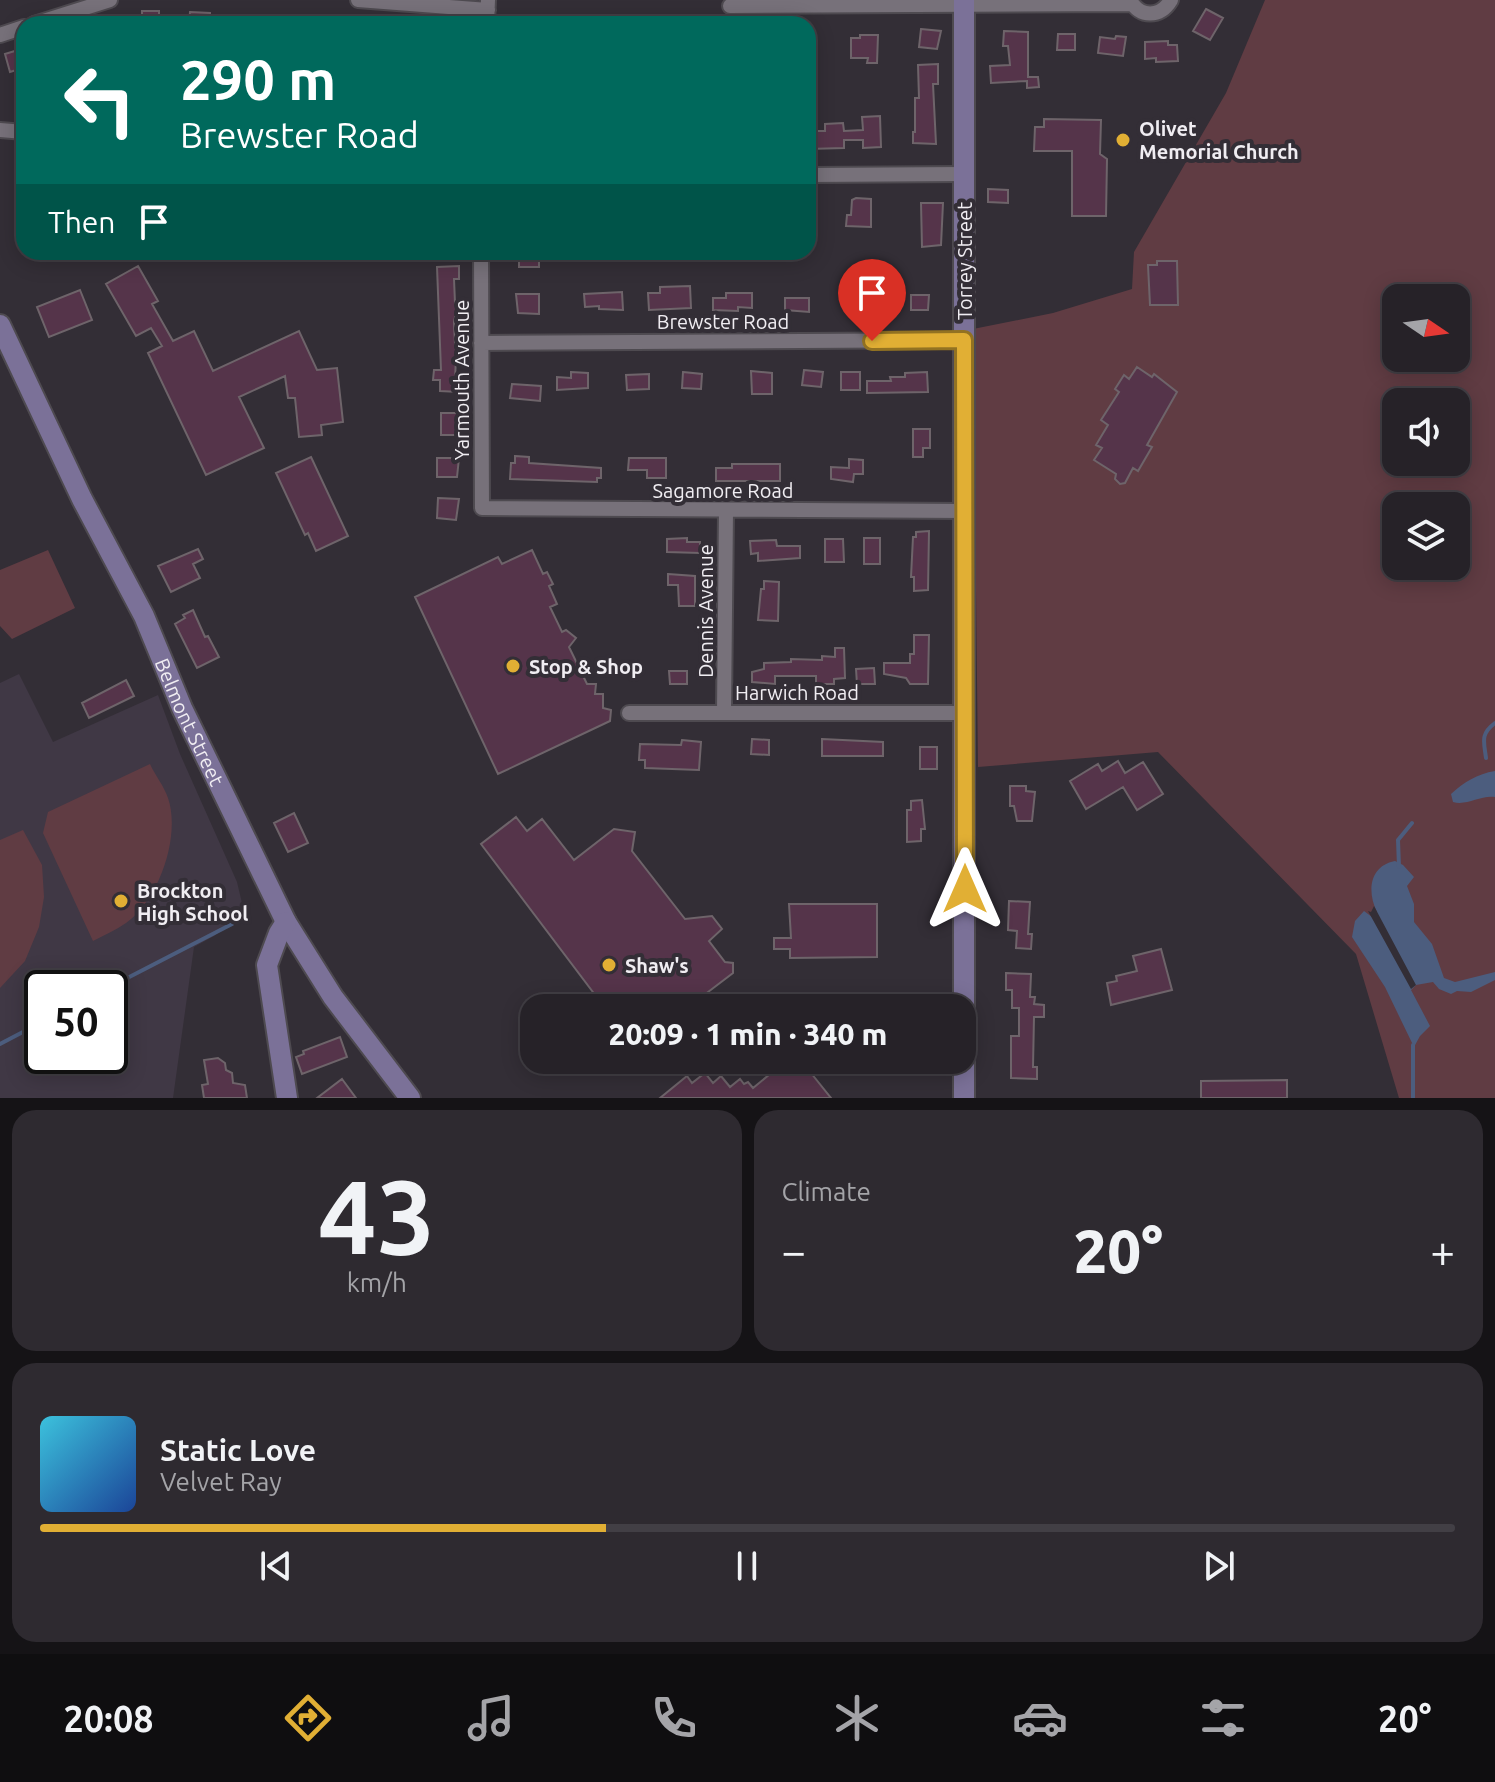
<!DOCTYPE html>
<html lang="en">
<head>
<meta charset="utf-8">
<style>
  :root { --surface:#262228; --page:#2e2a30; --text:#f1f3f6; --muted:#a4a4a8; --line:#423f45; --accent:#e1af34 }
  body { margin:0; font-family:Ubuntu,sans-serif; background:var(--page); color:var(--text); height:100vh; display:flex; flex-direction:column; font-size:30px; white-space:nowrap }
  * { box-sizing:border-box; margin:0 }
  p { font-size:26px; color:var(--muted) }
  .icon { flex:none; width:44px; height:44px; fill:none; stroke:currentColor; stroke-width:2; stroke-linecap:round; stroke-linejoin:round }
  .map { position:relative; height:1098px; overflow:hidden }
  .side { display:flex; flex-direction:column; gap:12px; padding:12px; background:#151316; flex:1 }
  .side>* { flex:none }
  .hud { position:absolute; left:16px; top:16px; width:800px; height:244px; border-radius:24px; box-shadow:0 4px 20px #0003,0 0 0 2px var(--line); background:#00695c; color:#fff; overflow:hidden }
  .needle { width:52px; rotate:103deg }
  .tools { position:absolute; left:1382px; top:284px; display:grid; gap:16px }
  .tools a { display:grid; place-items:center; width:88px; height:88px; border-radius:16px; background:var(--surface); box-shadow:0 4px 20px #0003,0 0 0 2px var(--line); font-size:40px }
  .speed { position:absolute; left:24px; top:970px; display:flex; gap:16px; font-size:40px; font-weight:700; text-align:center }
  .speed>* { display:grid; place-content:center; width:104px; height:104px; border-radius:50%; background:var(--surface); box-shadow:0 4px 20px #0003,0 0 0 2px var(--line); line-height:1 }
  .speed .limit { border:4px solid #111; border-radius:12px; background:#fff; color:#111 }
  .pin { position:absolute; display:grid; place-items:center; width:68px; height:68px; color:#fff; margin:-82px -34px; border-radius:50% 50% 50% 0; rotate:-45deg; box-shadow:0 0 8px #0007 }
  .pin .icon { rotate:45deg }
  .me { position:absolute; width:88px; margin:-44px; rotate:0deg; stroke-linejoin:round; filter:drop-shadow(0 0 6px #0008) }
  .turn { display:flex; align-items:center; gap:28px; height:168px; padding:0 32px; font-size:36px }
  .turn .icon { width:104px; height:104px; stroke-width:2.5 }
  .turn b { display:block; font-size:56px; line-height:68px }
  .then { display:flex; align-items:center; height:76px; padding:0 32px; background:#0003; gap:16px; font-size:30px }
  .big { font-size:60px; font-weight:800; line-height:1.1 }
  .side .widget { flex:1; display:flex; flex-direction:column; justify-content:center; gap:12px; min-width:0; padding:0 28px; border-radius:24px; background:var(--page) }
  .side .dial { align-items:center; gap:0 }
  .dial b { font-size:104px; line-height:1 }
  .song { display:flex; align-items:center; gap:24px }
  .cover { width:96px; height:96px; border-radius:12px; background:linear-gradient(135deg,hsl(190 70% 55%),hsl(220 70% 35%)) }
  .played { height:8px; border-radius:4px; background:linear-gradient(90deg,var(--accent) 40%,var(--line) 40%) }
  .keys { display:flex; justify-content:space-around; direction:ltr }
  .heat { display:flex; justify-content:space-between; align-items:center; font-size:44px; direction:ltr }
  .side .tiles { flex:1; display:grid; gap:12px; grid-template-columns:1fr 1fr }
  .widget:last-child { grid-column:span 2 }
  .trip { position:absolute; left:520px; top:994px; width:456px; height:80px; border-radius:24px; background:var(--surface); box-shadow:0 4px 20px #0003,0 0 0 2px var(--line); font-weight:800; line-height:80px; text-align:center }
  .menu { display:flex; height:128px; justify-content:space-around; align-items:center; background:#0f0e10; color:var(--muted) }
  .menu .icon { width:56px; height:56px }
  .menu .selected { color:var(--accent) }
  .menu b { font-size:36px; color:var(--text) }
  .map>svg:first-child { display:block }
  .built { fill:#403845; fill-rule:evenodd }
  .green { fill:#603c43; fill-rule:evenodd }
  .water { fill:#4c5d7e }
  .pier { fill:#332e36 }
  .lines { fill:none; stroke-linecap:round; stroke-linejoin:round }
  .stream { stroke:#4c5d7e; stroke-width:4 }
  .building { fill:#55344a; stroke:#6e646a; stroke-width:2 }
  .street-casing { stroke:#4e4a50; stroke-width:18 }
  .secondary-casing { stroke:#4e4a50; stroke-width:24 }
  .street { stroke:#77717a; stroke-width:14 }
  .secondary { stroke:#7b7198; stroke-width:20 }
  .route-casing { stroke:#927222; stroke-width:20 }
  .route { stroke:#e1af34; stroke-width:14 }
  .poi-dot { fill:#e1af34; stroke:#332e36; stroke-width:3 }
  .labels { text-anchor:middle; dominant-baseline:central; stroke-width:8; stroke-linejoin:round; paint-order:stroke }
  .poi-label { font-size:20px; font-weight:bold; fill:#f0edf2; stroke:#332e36; text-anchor:start }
  .street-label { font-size:20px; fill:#f0edf2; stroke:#332e36 }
</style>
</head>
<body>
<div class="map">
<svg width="1495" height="1098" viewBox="0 0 1495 1098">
  <rect width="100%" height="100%" fill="#332e36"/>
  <!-- built -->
  <path class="built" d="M19,674L53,742L158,695L180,754L237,882L246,920L232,922L214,936L194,947L173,1098H0V683ZM42,988H110V1056H42Z"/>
  <!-- green -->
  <path class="green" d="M1265,0H1495V1098H1399L1356,954L1158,752L978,767L973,329L1053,313L1132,289L1134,252L1226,93ZM1396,298H1456V358H1396ZM1396,402H1456V462H1396ZM1396,506H1456V566H1396Z
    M48,550L75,608L12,639L0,626V570Z
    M150,764C155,775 164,786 168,798C181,836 159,900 126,923C116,930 104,935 93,941L43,833L48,812Z
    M23,830L42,865L44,897L39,927L25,961L0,988V840Z"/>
  <!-- water -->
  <path class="water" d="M1495,771V797C1480,795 1467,806 1453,802L1451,794C1464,782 1477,774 1495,771Z
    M1395,861L1403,865L1414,877L1407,886L1414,904V922L1432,944L1444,978L1455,982L1495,972V980L1471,992L1457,991L1451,994L1439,989L1433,982L1416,985L1411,990L1430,1026L1420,1036L1414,1047L1385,987L1352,937L1355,921L1364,911L1372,917L1377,912C1367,892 1369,866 1395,861Z"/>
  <!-- pier -->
  <path class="pier" d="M1374,906L1416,985L1411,989L1368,911L1371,912Z"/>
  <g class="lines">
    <!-- stream -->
    <path class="stream" d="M1486,758C1484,742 1480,734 1495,723
      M1399,867L1398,840L1412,823
      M108,988L232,924
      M0,1044L42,1022
      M1413,1045V1098"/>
  </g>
  <!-- building -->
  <path class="building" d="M1206,9L1223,18L1210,40L1193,31Z
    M142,11H159V24H142Z
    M190,12L210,13V24H189Z
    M921,29L941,31L937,49L919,47Z
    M1004,31L1028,32V77H1038L1039,87L1027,88V81L991,83L990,66L1010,65L1008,46H1003Z
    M1058,34H1075V50H1057Z
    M860,35H878L877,63H867L868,58H851V38H860Z
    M1116,36L1126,37L1123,56L1098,53L1100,37L1115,39Z
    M1168,41V45H1177L1178,61L1156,62V58L1145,59V42Z
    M18,50L23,68L10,72L5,54Z
    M938,64V84H933L936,144L913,143V132H915V98H919L918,65Z
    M880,116L881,147L863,148V140H844V148L808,149V131H825V124L843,123L844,131L863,130L862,117Z
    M1044,119L1101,120L1100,154L1107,159L1106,216H1072V151H1034L1035,127H1044Z
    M988,189L1008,190V203L988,202Z
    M856,198L871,199V227L846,226L847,215H851L852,200Z
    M921,203H943L941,245L922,247Z
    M519,252H539V267H519Z
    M1157,261H1177L1178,305H1150L1148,265H1157Z
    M138,266L158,301L152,304L173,341L194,331L213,371L299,331L317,370L337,368L343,422L321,425L322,435L299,437L295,398H288L285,376L239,397L264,448L206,475L148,353L162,346L151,328L136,336L106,284Z
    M459,266V279H454L455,303H459L458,317H455L454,322L455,344H459L460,357H456L455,380L459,381V392L440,391V380H433L434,370H441L437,267Z
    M690,286L691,308L649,310L648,293H660V287Z
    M80,290L92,320L49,337L37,307Z
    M622,292L623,310L599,309V306L585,307L584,294Z
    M726,293H752V308L738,307V311L713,310V298H726Z
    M516,294H539V314L518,313Z
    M854,295L872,296V310L854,309Z
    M911,295H929L928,310H911Z
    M785,298H809V312L785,310Z
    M1137,367L1152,377L1154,374L1177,392L1147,445L1152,447L1138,471L1133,468L1125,483L1120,484L1115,479L1116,474L1094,460L1102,448L1096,445L1108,425L1101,420L1119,392L1115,389L1124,375L1129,379Z
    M804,370L823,372L821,387L802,385Z
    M751,371L772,373V394H752Z
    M571,372L588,373V388L557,390V377L571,378Z
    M683,372L702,374L701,389L682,388Z
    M841,372H860V390H841Z
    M927,372L928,392L867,393V381H891L890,377H905V373Z
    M649,374V389L627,390L626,375Z
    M512,384L541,386L540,401L510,398Z
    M441,413H460L458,435H441Z
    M913,429H930V448H923V457H913Z
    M515,456L529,457V463L601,468V478H597V482L510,479L511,463H515Z
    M311,457L348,536L316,551L308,533L305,535L276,473Z
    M437,458H459L457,477H437Z
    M629,458H666V478H647V470H628Z
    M849,459L863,460V474H854L853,482L831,479V467L849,468Z
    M732,464H780V481H716V468H732Z
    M438,498L459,499L456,520L437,518Z
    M929,531L928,590L914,591V577H911L913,537H916V532Z
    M687,538V542H700V553L667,552V539Z
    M864,538H880V564H864Z
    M825,539H843L844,562H825Z
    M776,540L777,546H800V558L758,561V553L751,554L750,541Z
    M198,549L203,559L193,564L200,578L171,592L158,566Z
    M532,550L543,574L547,572L553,584L549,586L557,604L550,607L562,632L566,630L576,638L569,647L587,684H596L595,694H603V708L611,710L610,721L498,774L415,597L498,557L502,564Z
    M668,574L695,576V606H679L678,585H668Z
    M764,581L779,582L778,621L758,620L761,589H764Z
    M193,610L205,637L208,636L219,657L197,668L175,624L185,618L183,615Z
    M914,635H929L928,684H910L906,678L884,674V663H910V654H914Z
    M835,648H844L845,678L834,679V684H816V676H775V684L752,682V672L764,669V663L791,662V659L822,660V656L835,657Z
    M874,668L875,684H857L856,669Z
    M669,671H687V684H670Z
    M126,680L134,696L89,718L82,703Z
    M752,739L769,740V755L751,754Z
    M822,739L883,742V756H822Z
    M682,740L701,742L699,770L645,768V760H639L640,744L681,745Z
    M920,747H937V769H920Z
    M1118,761L1125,773L1143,762L1163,794L1137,810L1123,787L1086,809L1070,781L1098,764L1102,771Z
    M1010,786H1026V791L1035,792L1032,821H1017L1014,806H1010Z
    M922,800L925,829H921V841L907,842V810H911V801Z
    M294,813L308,843L288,852L274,823Z
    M516,817L527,831L542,819L574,860L614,829L635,832L632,851L685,919L712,916L722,929L709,941L725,962L733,963V973L687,1008H605L481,844Z
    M1009,901L1030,902L1028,934H1032L1031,949L1016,948L1017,931L1008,930Z
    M789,904H877V957L790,958V949H774V938H791Z
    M1161,949L1172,990L1111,1005L1107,983L1117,981L1116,976L1137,971L1133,956Z
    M1006,973L1031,974L1030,997H1035L1034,1004L1044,1005V1017H1034L1033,1067H1037V1079L1011,1078V1036H1019V1008H1012V990H1006Z
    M884,994H911V1008H884Z
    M340,1037L347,1057L302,1074L296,1057L304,1054L303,1051Z
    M218,1058L225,1063L226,1070L232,1073L233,1083L245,1085L247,1098H204L202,1085L208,1084L204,1060Z
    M787,1060H809L816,1069L811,1073L831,1098H660L687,1076L692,1083L705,1073L713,1083L721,1076L730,1087L740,1079L744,1084L748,1082L753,1088Z
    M342,1079L356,1098H317Z
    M1287,1080V1098H1201V1081Z"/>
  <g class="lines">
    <defs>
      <path id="street" d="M358,0L488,10
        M1130,0C1140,18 1160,18 1171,0
        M730,6L1132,4
        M34,24L110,0
        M487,24L488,0
        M0,35L24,27
        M0,130L24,132
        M808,175L965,174
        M481,252L482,508L965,511
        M481,343L964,340
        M724,711L726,510
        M629,713H965"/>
      <g id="secondary">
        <path d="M964,0V1098"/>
        <path id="s1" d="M0,325L82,499L144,616L182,708L286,922L333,997L410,1098"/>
        <path d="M286,922L279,933L267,965L287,1098"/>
      </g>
    </defs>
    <!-- street casing -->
    <use href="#street" class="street-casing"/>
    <!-- secondary casing -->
    <use href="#secondary" class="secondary-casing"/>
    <!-- street -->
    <use href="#street" class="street"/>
    <!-- secondary -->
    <use href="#secondary" class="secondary"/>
  </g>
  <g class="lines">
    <defs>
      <path id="route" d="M872,341L964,340L965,889"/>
    </defs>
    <!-- route casing -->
    <use href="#route" class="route-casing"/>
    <!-- route -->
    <use href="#route" class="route"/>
  </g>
  <!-- markers -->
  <g class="poi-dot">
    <circle cx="1123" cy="140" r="8"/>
    <circle cx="513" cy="666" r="8"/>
    <circle cx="121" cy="901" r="8"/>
    <circle cx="609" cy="965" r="8"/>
  </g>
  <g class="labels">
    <!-- poi labels -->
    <g class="poi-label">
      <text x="1139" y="128">Olivet<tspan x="1139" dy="23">Memorial Church</tspan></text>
      <text x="529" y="666">Stop &amp; Shop</text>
      <text x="137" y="890">Brockton<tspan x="137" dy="23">High School</tspan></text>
      <text x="625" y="965">Shaw's</text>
    </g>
    <!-- street labels -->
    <g class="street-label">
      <text transform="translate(964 261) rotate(-90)">Torrey Street</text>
      <text x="723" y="321">Brewster Road</text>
      <text transform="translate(461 380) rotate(-90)">Yarmouth Avenue</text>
      <text x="723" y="490">Sagamore Road</text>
      <text transform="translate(705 611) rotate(-90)">Dennis Avenue</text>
      <text x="797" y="692">Harwich Road</text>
      <text stroke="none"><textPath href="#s1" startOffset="440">Belmont Street</textPath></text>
    </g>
  </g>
</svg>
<div class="tools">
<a><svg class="needle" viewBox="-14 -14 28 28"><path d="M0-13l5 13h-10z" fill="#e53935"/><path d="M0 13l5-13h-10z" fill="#a4a4a8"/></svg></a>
<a><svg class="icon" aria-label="sound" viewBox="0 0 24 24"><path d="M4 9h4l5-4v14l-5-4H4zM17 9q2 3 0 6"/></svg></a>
<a><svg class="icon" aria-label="layers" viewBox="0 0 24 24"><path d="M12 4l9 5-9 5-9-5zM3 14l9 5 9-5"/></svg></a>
</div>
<div class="speed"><div class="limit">50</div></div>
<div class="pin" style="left:872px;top:341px;background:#d93025"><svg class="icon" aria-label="arrive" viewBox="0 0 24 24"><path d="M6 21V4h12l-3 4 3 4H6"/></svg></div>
<svg class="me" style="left:965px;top:889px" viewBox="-20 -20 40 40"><path d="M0-17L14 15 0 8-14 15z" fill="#e1af34" stroke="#fff" stroke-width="4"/></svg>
<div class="trip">20:09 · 1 min · 340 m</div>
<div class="hud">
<div class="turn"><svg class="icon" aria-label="left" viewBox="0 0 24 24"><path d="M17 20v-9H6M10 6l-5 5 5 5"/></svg><div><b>290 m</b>Brewster Road</div></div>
<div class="then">Then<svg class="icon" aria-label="arrive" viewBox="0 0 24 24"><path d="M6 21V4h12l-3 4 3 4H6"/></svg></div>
</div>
</div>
<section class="side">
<div class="tiles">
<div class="widget dial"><b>43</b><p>km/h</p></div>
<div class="widget"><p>Climate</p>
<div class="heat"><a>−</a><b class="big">20°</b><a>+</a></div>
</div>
<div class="widget">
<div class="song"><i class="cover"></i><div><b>Static Love</b><p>Velvet Ray</p></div></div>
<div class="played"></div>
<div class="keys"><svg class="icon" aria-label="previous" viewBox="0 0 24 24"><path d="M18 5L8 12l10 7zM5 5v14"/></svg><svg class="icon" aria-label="pause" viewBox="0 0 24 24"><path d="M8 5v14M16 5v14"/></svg><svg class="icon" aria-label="next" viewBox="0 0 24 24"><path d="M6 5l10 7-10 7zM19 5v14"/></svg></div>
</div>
</div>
</section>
<nav class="menu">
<b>20:08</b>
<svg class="icon selected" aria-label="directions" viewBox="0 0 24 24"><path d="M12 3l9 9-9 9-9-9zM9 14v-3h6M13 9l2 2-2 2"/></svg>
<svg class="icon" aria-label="music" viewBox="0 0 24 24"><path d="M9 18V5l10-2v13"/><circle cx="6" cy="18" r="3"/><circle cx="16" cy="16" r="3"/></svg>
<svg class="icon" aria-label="phone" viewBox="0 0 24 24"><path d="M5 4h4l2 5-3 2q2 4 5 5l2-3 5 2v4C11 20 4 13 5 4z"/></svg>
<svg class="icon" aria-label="climate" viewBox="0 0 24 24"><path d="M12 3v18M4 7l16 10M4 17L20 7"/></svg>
<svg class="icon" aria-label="car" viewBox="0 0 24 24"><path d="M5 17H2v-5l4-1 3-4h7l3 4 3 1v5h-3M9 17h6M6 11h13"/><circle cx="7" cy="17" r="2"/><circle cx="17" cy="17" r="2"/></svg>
<svg class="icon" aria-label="filters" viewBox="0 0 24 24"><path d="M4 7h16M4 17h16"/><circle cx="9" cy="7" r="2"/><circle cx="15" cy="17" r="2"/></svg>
<b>20°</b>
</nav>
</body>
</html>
